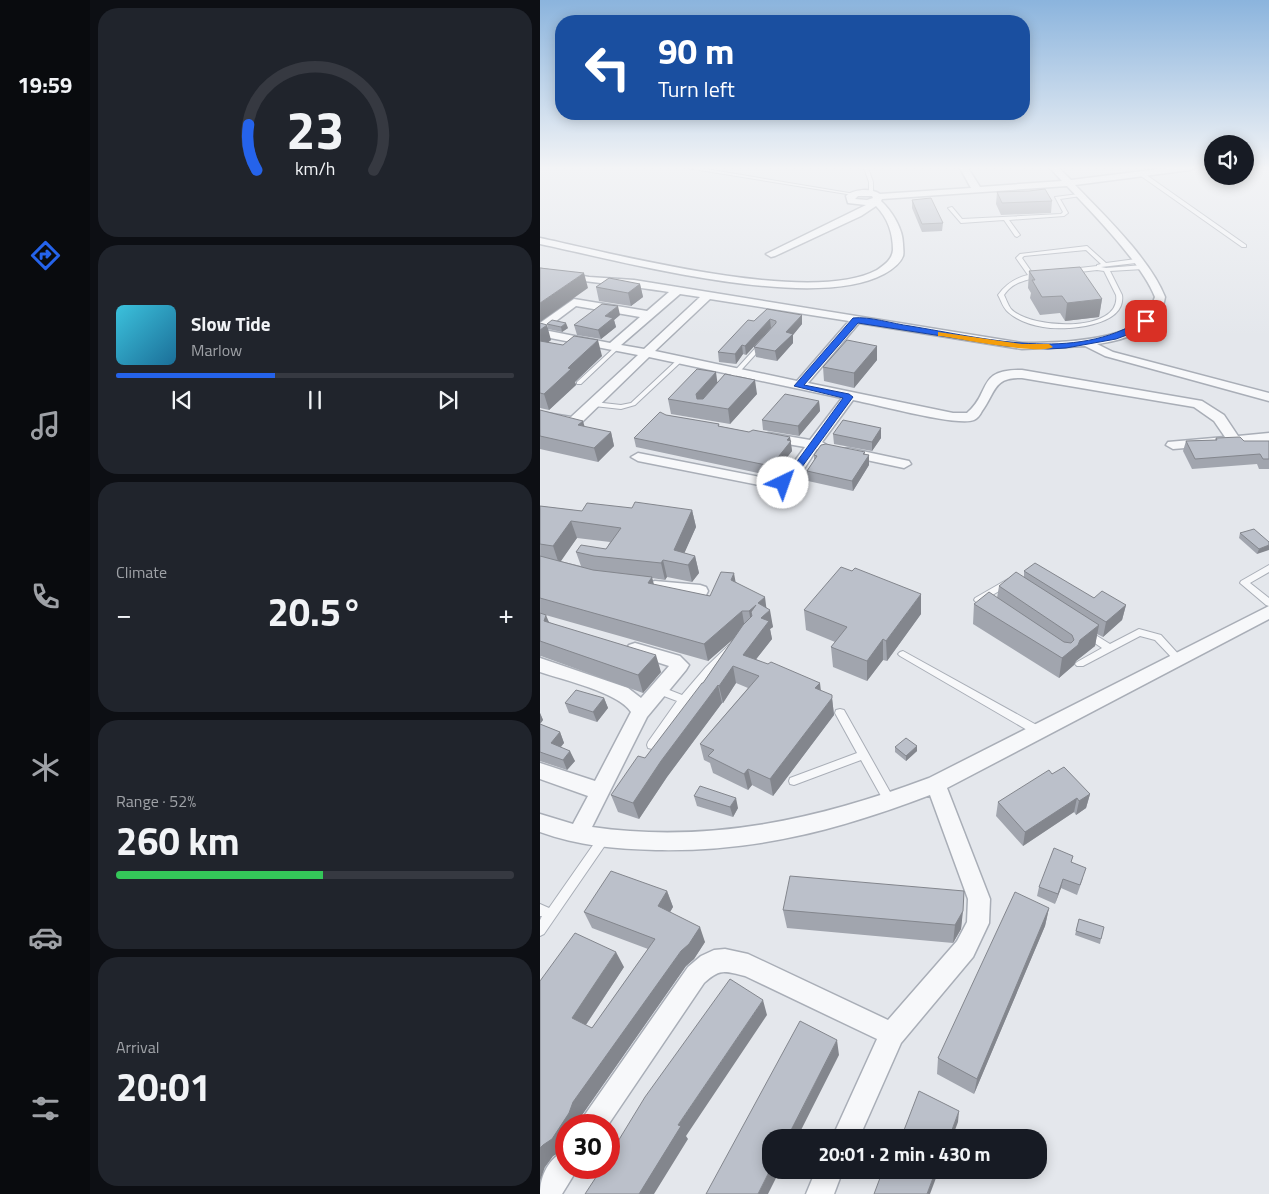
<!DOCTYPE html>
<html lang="en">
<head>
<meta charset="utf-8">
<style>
  :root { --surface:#171b24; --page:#20242c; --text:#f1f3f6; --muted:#9ea1a6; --line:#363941; --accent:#2563eb }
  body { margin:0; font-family:"Titillium Web",sans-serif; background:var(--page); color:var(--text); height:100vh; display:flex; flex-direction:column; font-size:19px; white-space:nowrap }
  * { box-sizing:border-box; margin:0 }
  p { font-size:16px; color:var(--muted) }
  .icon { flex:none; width:28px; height:28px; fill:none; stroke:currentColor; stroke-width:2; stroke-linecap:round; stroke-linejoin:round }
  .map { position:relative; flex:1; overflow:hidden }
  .sheet { display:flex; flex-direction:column; gap:8px; padding:8px; background:#0d0f14; width:450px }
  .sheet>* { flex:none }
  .banner { position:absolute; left:15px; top:15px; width:475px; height:105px; border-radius:20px; box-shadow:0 2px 12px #0003; background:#1a4fa0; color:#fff; overflow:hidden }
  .controls { position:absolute; left:664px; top:135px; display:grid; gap:10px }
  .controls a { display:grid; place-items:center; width:50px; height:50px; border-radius:50%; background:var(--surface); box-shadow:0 2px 12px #0003; font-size:25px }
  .speed { position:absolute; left:15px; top:1114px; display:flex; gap:10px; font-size:25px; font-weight:700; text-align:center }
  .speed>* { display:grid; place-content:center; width:65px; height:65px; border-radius:50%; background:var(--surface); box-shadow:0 2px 12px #0003; line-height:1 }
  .speed .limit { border:8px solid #d22; background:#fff; color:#111 }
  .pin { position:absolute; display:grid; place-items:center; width:42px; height:42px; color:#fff; margin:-21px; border-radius:10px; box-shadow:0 2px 8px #0006 }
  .me { position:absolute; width:55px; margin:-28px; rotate:42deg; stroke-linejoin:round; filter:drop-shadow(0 0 4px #0008) }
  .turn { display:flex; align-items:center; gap:18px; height:105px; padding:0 20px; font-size:22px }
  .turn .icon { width:65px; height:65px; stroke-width:2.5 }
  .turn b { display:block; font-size:35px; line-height:42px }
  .big { font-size:38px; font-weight:700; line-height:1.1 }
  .sheet .tile { flex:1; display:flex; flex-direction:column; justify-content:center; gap:8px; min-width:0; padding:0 18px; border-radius:20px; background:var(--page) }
  .sheet .dial { align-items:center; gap:0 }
  .dial svg { height:130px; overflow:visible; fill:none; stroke:var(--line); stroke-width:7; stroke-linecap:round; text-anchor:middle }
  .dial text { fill:var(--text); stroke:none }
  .song { display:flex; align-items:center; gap:15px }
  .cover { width:60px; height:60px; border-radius:8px; background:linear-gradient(135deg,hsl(190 70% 55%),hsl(200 70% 35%)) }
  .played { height:5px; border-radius:2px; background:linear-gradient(90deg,var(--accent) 40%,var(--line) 40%) }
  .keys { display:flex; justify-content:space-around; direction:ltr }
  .heat { display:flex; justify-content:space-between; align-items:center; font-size:28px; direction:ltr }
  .charge { height:8px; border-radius:4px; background:linear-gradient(90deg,#34c759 52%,var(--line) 0) }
  .trip { position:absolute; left:222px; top:1129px; width:285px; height:50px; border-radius:20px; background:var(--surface); box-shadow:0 2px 12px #0003; font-weight:700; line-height:50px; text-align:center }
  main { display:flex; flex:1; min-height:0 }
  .menu { display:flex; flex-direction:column; width:90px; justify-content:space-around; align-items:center; background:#090b0e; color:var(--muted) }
  .menu .icon { width:35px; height:35px }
  .menu .current { color:var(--accent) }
  .menu b { font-size:22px; color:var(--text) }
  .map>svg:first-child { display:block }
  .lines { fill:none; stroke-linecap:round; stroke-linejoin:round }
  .service-casing { stroke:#a9aeb7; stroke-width:2 }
  .minor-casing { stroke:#a9aeb7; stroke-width:3 }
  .service { fill:#f7f8fa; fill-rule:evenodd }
  .minor { fill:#f7f8fa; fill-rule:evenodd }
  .wall { fill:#a1a5ae; fill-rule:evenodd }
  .shaded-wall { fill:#83868d }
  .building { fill:#bbc0ca; stroke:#83868d }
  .route { fill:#2563eb; stroke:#184099 }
  .slow { fill:#f59e0b }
</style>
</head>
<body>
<main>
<nav class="menu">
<b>19:59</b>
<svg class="icon current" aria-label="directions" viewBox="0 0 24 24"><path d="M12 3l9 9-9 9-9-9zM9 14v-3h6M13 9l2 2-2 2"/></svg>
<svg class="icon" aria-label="music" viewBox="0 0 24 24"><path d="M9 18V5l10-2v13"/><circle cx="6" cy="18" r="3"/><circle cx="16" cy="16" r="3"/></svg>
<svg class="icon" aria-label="phone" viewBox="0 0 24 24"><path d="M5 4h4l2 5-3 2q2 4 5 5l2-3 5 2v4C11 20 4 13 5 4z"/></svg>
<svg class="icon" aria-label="climate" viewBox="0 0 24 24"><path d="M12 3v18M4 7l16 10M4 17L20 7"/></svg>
<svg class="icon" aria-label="car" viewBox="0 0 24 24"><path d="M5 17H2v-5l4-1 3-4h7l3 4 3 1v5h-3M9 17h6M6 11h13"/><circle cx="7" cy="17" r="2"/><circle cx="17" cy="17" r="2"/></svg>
<svg class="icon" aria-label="filters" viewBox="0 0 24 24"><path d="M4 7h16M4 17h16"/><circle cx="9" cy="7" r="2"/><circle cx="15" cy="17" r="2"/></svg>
</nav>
<section class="sheet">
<div class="tile dial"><svg viewBox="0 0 100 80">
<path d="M14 69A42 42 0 1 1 86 69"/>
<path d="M14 69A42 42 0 0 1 9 41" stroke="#2563eb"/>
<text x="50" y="56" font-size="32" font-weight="700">23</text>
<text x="50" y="72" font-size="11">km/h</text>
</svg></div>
<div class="tile">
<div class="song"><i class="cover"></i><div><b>Slow Tide</b><p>Marlow</p></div></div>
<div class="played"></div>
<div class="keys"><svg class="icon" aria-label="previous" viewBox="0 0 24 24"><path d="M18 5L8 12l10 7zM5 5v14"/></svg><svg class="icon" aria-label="pause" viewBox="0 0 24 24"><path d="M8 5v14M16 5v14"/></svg><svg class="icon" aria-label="next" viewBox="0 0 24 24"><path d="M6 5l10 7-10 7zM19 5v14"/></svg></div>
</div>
<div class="tile"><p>Climate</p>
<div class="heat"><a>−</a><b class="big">20.5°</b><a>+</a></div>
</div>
<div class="tile"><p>Range · 52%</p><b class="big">260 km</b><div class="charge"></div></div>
<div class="tile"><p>Arrival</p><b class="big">20:01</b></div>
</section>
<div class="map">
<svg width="729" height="1194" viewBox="0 0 729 1194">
  <rect width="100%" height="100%" fill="#e4e7ec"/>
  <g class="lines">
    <defs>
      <path id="service" d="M147,168H160L315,194L313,195Z
        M324,168H328L333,182V194L329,193V182Z
        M601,174H605L706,245V247H702L601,176Z
        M539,194L541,195V196L520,199L528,213L524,216L469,220L480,235L477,237L475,236L464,220L421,223L408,208L412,207L422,219L521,214L523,212L515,197Z
        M547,246L566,263L596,259L599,261L596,263L561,267L566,268L603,265L606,267L603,269L570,271L582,295C587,327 524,331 503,327C490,325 477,320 468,312C463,308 461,300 458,295C466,284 475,278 488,275L476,258L480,254ZM546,250L561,264L557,265V266L531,269L528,271L531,273L557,270L564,271L576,295C582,333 491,330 471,309C468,305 466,299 464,295C475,279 488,282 503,274L500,272L493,274L482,258L484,256Z
        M222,342L224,343V345L194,378H190V376L220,343Z
        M77,345L80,347L79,348L41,384H37V382Z
        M140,358L142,359V361L95,405L81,409L54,406L51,404L54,402L81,405L91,403L138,359Z
        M729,565V572L710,583L729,598V606L726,605L700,583L701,581Z
        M468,579L472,582L471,584L444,600L450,607L449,609H443L434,600L435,598Z
        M599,629L621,635L641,657L643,659L641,661H635L615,640L600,636L543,666H537L535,664L537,662L562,648L543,635L541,633L543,631H549L570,644Z
        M192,644L195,645L197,647L195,649L162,684L116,748L112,749L108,748L107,745L108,742L137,701L116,693L114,690L116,687L119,686L142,695L166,667L189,645Z
        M363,651L502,728L503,731L502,734L498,735L494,734L360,656L358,654L360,652Z
        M300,709L304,710L354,799L355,802L354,805L350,807L346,805L321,760L254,785L250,784L249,781L250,778L317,753L295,713L296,710Z
        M64,833L68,835L70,838L68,841L4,934L0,936V920L2,916H0V904L9,908L60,835Z"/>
      <path id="minor" d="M420,168H428L440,187L522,181L510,168H519L531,180L627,168H654L650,170L535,185C564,215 610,259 625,297C624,302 623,308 620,312C610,333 578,341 557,344L573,352L729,393V401L565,356L545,346L482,349L319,323L268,383L413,413H427C452,392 436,369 482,370L662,401L684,415L698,436L729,433V441L633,449L626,445L628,442L685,437L674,421L654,407L482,378C453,377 456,392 442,411C440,415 438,418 434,420C418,427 335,404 313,400L282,442L288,446L286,449H277C263,469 256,490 229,487L98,461L91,457L98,453L225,478L237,479L243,477L265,447L224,440L222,437L224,434L229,433L270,440L302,398L109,357L41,423L28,426L0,420V412L31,417L98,355L0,336V323L34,299L107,311L129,292C86,285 43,282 0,275V269L49,277L94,280L482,343C514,343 590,342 610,312C612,308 613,301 615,297C601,262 553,214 527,186L342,199L341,201C352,211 363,229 363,244C363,247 364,253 363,256C360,264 351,270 344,274C272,313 81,261 0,244V238C76,254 270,306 337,270C344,265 352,260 353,250C353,234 348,218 336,206L321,216L235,256L231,257L226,254L326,205L308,203L306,196C314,189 331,188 340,194L431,188ZM318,196H332L333,198L327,200L315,199ZM140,294L160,297L104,349L81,345ZM170,299L309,321L257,381L115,351ZM36,306L100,317L70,343L4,330Z
        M308,448L369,461L371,464L364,468L303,455L301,452L303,449Z
        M115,581L160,585L166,587L168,591L166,595L160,597L109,591L107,587L109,583Z
        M729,606V619L407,788L450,899L449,923L433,957L361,1043L319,1138H292L337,1039L205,976C185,971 180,968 164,983L68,1125H40L44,1116L148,967L161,956L174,950L185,949L208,954L348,1020L417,941L427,922L428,899L390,795C298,830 216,852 116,850C76,849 38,846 0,832V814L33,824L48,796L0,779V763L55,781L91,712C78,692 23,680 0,672V658L88,688L101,698L129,666L89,653L86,649L89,645L95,643L140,656L149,665L146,670L107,717L52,827C169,844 280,819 389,778Z
        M26,1151V1168H38L22,1194H0C0,1176 9,1157 26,1151Z
        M276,1170H303L294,1194H266Z"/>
    </defs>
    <!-- service casing -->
    <use href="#service" class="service-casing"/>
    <!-- minor casing -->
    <use href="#minor" class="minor-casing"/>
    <!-- service -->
    <use href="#service" class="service"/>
    <!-- minor -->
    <use href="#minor" class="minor"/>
  </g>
  <!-- wall -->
  <path class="wall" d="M457,192L512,201L511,213L461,215L456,204Z
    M372,200L403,223L402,231L382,232L372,208Z
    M489,271L562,299L559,317L525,321L520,313L500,315L490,298L491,293L488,288Z
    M100,284L103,297L91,306L59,301L56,287Z
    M227,309L262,324L253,335V343L237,361L216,357L214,347L231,328L206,355L203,354L196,364L179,362L178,352L214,321Z
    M80,315L74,320L76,327L61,339L37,335L34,325Z
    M0,323L11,340L8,342L62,356L36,381L35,382L36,385L9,410L0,408Z
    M7,324L28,328L22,332L8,329Z
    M337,346V360L314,388L284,381L283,367Z
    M178,383L217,394L190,424L131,414L128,399Z
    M279,401L280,411L259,436L223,430L222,420Z
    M0,410L44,427L71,432L74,446L58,462L0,449Z
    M126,415L179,424V426L209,432L250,437L252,451L232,476L96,447L94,438Z
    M341,428V438L332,451L294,444L293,434Z
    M676,438L704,441H729V469H719L717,464L652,469L643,451L646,441L675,440Z
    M325,454L329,465L313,491L268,481L267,471L274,460V455Z
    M0,506L42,511L92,508L152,510L156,527L144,553L155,556L159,573L152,582L127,577L125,580L112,578L114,585L170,596L196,582L227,608L233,627L230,629L232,639L216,659L281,691L292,698L294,715L233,796L212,785L208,790L173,773L170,763L164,760L160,744L208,688L196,683L183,703H182L127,777L99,819L78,812L71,795L105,758L163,683L193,639L168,661L2,614L9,622L121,672L103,693L1,656L0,657ZM37,538L70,542L66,549L36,552L41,566L20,561Z
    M700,533L729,542L717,554L699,538Z
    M484,571L554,598L586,605L582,620L563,637L557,634L555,646L536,661L534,665L519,678L433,624L434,604L457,598L459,586L484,577Z
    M264,610L381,614L347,661L343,660L327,681L293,667L291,647L295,642L266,630Z
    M64,698L68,708L57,722L29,713L25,703Z
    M0,713L3,720L0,724L20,732L24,743L21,747L35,761L27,770L0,761Z
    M377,746V751L366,761L355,752V747Z
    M512,774L550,794L546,808L536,815L534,812L483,846L456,816L458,802Z
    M154,796L198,808L193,817L157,806Z
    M533,856L531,862L543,878L537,895L521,888L515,904L497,896L499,887Z
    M127,891L133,907L130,912L165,942L154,959L146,966L42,1115L39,1125H26L22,1151L13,1156L5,1167L0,981L84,967L46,1025L52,1028L108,949L52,928L44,912Z
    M424,891L421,929L413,943L247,928L243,910Z
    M509,908L505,926L434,1094L397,1074L398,1058Z
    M539,919L561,939L560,944L535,935Z"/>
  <!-- shaded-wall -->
  <path class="shaded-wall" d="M44,273L48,288L0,322V303Z
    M100,284L103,297L91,306L88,293Z
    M562,299L559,317L525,321L527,303Z
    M78,306L80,315L74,320L76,327L61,339L58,330L65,316Z
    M262,315V324L253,335V343L237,361L235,351L246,332Z
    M230,319L231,328L206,355L205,346Z
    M26,323L28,328L22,332L21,327Z
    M7,325L11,340L0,349V330Z
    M58,340L62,356L36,381L35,382L36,385L9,410L4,394L31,365Z
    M202,345L203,354L196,364L195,354Z
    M337,346V360L314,388V373Z
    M176,372L178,387L158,404L156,394Z
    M215,380L217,394L190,424L188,409Z
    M279,401L280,411L259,436L258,426Z
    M43,421L47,435L38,425Z
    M341,428V438L332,451V442Z
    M71,432L74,446L58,462L54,448Z
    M250,437L252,451L232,476L231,466L247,440Z
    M325,452V461L329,455V465L313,491L312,481Z
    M152,510L156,527L140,563L134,550Z
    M31,521L37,538L19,564L13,546Z
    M729,545V550L717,554L719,549Z
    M155,556L159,573L152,582L148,565Z
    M123,560L127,577L125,580L121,563Z
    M194,573L197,590L191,580Z
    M112,577L116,594L108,583Z
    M381,594V614L347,661L346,641Z
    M225,597L227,613L230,610L233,627L230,629L232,639L206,672L203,655L218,603Z
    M216,605L212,616L211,612L213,627L212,628L209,611Z
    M586,605L582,620L563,637L566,622Z
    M202,611L205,629L168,661L164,644Z
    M6,615L13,632L4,621Z
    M559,625L555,646L536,661L534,665L519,678L522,658L540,640Z
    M343,639V660L327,681V661Z
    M116,655L121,672L103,693L98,675Z
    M193,666L196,683L183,703L179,686Z
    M280,683L282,700L275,688Z
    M178,685L182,703L127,777L99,819L93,803L121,761Z
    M64,698L68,708L57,722L53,712Z
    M292,698L294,715L233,796L230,779Z
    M0,713L3,720L0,724Z
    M20,732L24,743L15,753L11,743Z
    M377,746V751L366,761V756Z
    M30,751L35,761L27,770L23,760Z
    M208,769L212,785L208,790L204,774Z
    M550,794L546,808L536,815L539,801Z
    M196,798L198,808L193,817L190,807Z
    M537,798L534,812L483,846L485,832Z
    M523,879L521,888L515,904L518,894Z
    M127,891L133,907L124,922L118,906Z
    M509,908L505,926L434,1094L437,1079Z
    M423,911L421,929L413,943L415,925Z
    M160,927L165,942L154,959L146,966L42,1115L39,1125H26V1145L22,1151L13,1156L5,1167L0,1181V1148L141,951Z
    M76,952L84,967L41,1032L32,1018Z
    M223,1000L227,1015L146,1136L148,1139L114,1194H99L138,1125Z
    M297,1040L299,1055L257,1138H247Z
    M419,1111L418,1122L412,1138H409Z
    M231,1168V1170H240L228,1194H218Z
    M396,1170H399L390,1194H387Z"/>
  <!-- building -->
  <path class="building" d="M505,189L512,201L462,203L457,192L489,191Z
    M391,198L403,223L382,224L372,200Z
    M540,267L562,299L527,303L522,296L502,297L492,280H495L489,271Z
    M0,268L44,273L0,303Z
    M69,278L100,284L88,293L56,287Z
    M62,304L78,306L65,316L73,318L58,330L34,325Z
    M227,309L262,315L246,332L253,334L235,351L214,347L236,323V321L230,319L205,346L202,345L195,354L178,352L208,320L214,321Z
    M12,320L26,323L21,327L7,324Z
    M0,323L7,325L0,330Z
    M34,336L58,340L31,365L28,368L31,369L4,394L0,393V341L23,345Z
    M307,340L337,346L314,373L283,367Z
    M157,369L176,372L156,394L157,399H163L185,374L215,380L188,409L128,399Z
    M245,394L279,401L258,426L222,420Z
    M0,410L43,421L38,425L71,432L54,448L0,436Z
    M120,412L126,415L179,424L178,426L209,432L213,430L250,437L247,440L251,441L231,466L94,438Z
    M303,420L341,428L332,442L293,434Z
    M700,437L704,441H729V459H723L720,454L655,459L646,441L677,440L676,438Z
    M286,444L325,452L323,454L329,455L312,481L267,471L277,456L274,455L281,445Z
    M95,502L152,510L134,550L155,556L148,565L123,560L121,563L54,556L36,552L41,545L66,549L81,528L31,521L13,546L0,544V506L42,511L47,503L92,508Z
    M714,529L729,542V545L719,549L700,533Z
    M0,556L53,570L112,577L108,583L170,596L181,572L194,573L191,580L225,597L218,603L230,610L221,618L229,621L203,655L228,664L231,662L280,683L275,688L292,695V698L230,779L208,769L204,774L168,756L174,750L160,744L219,676L193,666L179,686L178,685L121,761L93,803L71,795L98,756L105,758L162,683H163L203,625L212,616L211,612L216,605L209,611H202L164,644L0,598Z
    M495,563L554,598L562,591L586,605L566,622L484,571Z
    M301,567L312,571L315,568L381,594L346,641L343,639L327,661L291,647L307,627L264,610Z
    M476,572L559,625L540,640L538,645L522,658L434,604L449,592L524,642L531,643L534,640L532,635L459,586Z
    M0,613L6,615L4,621L116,655L98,675L0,641Z
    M36,690L64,698L53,712L25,703Z
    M0,724L20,732L11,743L30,751L23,760L0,752Z
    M366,738L377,746L366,756L355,747Z
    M524,767L550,794L539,801L537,798L485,832L458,802L509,770L512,774Z
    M160,786L196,798L190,807L154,796Z
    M514,848L533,856L531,862L546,868L540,885L523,879L518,894L499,887Z
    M71,871L127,891L118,906L160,927L149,944L141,951L33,1102L29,1113L12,1139L3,1145L0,1148V981L35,933L76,952L32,1018L52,1028L115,939L44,912Z
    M250,876L424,891L423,911L415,925L243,910Z
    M475,892L509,908L437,1079L398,1058Z
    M539,919L564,927L561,939L536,931Z
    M190,979L223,1000L138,1125L141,1126L99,1194H45L62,1168H69V1156L105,1097Z
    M260,1021L297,1040L247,1138H231V1168L218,1194H166Z
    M379,1091L419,1111L409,1138H361Z
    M343,1170H396L387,1194H334Z"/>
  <!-- sky -->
  <linearGradient id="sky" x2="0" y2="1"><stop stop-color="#8bb4dd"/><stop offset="0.5" stop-color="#f3f4f6"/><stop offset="1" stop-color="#f3f4f6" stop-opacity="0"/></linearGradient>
  <rect width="729" height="336" fill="url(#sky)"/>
  <!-- route -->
  <path class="route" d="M313,318C329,316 354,324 370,326C444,338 535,363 603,319L610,321L595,332L576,339L526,348L508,349L466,346L318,323L264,385L309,394L313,397L251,482L246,485H240V481L245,478L303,398L254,386Z"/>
  <!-- slow -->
  <path class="slow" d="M398,332L482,344H509L513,347C501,355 420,339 401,336H398Z"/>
</svg>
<div class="controls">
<a><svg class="icon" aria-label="sound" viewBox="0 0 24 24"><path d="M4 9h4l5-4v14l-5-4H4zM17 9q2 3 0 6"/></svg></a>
</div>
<div class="speed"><div class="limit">30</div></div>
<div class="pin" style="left:606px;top:321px;background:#d93025"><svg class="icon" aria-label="arrive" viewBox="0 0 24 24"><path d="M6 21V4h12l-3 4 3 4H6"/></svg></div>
<svg class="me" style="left:243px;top:483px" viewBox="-20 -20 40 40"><circle r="19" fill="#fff"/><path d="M0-13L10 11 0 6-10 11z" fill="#2563eb"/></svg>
<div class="trip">20:01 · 2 min · 430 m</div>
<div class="banner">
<div class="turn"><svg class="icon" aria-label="left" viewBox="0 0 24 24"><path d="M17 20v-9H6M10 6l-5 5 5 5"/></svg><div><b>90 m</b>Turn left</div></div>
</div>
</div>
</main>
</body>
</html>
